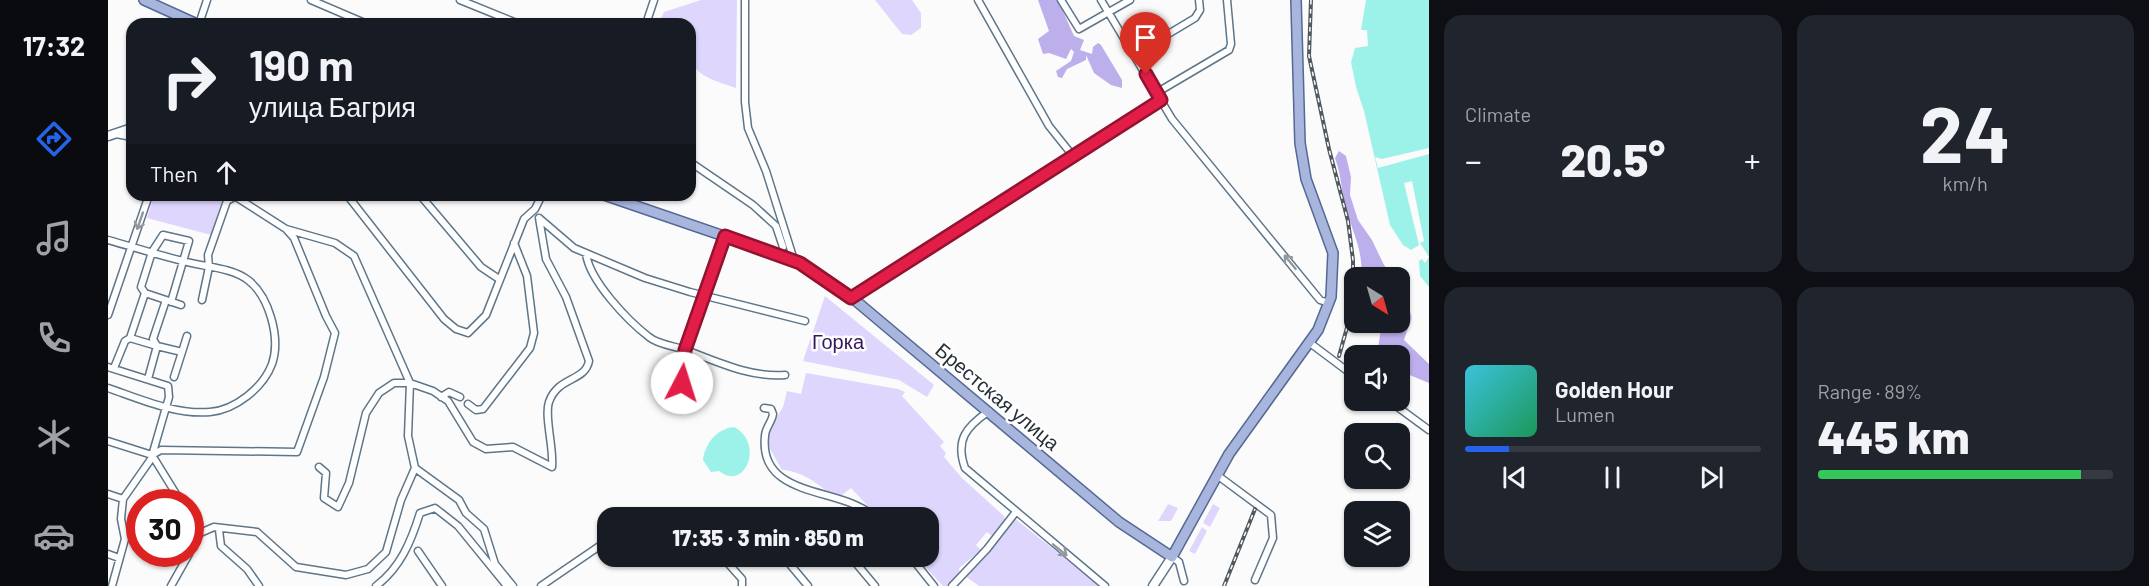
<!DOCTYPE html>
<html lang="en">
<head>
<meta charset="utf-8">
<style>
  :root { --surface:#171b24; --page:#20242c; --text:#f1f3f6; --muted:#9ea1a6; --line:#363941; --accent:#2563eb }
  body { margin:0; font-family:Barlow,sans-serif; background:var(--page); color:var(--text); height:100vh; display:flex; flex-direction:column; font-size:22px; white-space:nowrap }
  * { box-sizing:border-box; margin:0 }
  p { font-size:20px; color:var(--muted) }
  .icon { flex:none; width:33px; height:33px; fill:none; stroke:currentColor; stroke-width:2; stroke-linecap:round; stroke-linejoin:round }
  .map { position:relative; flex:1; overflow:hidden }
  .drawer { display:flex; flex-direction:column; gap:15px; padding:15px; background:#0d0f14; width:720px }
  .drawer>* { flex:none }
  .hud { position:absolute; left:18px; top:18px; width:570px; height:183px; border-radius:18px; box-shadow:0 2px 4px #0004; background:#171b24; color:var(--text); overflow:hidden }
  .needle { width:39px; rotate:143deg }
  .fabs { position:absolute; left:1236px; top:267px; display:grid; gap:12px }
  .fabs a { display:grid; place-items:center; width:66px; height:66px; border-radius:12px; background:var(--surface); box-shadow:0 2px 4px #0004; font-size:30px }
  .speed { position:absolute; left:18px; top:489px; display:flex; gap:12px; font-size:30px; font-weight:700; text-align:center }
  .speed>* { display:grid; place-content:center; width:78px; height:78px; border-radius:50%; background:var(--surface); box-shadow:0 2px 4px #0004; line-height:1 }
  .speed .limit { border:9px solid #d22; background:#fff; color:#111 }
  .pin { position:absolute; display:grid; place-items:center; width:51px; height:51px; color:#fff; margin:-62px -26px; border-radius:50% 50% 50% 0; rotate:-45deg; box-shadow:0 0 6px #0007 }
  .pin .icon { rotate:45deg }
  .me { position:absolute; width:66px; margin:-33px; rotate:5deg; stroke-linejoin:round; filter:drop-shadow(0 0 4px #0008) }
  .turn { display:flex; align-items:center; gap:21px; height:126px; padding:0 24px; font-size:27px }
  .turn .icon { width:78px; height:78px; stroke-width:2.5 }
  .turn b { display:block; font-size:42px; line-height:51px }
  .then { display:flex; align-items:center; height:57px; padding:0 24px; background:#0003; gap:12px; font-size:22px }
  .big { font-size:45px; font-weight:800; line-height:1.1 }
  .drawer .card { flex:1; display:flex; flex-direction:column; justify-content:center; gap:9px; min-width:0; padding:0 21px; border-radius:18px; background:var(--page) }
  .drawer .dial { align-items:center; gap:0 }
  .dial b { font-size:78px; line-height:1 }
  .song { display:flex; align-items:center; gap:18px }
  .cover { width:72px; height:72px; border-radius:9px; background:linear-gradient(135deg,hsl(190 70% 55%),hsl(150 70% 35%)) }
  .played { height:6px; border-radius:3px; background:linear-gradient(90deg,var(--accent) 15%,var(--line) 15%) }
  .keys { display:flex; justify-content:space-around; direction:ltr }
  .heat { display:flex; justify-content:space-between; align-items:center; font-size:33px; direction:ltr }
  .charge { height:9px; border-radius:4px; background:linear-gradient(90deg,#34c759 89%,var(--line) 0) }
  .drawer .tiles { flex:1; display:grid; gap:15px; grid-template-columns:repeat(2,1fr) }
  .trip { position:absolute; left:489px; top:507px; width:342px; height:60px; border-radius:18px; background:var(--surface); box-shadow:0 2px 4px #0004; font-weight:800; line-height:60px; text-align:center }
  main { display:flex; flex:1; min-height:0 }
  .menu { display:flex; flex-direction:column; width:108px; justify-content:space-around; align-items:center; background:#090b0e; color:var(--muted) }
  .menu .icon { width:42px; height:42px }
  .menu .selected { color:var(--accent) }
  .menu b { font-size:27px; color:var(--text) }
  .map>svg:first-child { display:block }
  .green { fill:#dfd6fe }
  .forest { fill:#bdafeb }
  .water { fill:#9cf2e9 }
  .pier { fill:#fbfbfb }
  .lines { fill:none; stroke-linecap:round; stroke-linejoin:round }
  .street-casing { stroke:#5d7689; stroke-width:9 }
  .secondary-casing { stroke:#5d7689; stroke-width:11 }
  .primary-casing { stroke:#546895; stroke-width:12 }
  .street { stroke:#fff; stroke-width:6 }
  .secondary { stroke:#fff; stroke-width:8 }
  .primary { stroke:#a8b6dd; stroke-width:9 }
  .rail-casing { stroke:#50595f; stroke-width:4 }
  .rail { stroke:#fff; stroke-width:1.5; stroke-dasharray:4.5; stroke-linecap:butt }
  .oneway { stroke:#92989c }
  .route-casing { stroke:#92132f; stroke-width:15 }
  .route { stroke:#e11d48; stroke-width:10 }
  .labels { text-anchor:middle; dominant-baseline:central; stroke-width:5; stroke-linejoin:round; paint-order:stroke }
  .park-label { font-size:20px; fill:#32195d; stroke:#fff }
  .street-label { font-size:20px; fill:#253038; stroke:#fff }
</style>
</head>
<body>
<main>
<nav class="menu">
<b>17:32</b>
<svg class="icon selected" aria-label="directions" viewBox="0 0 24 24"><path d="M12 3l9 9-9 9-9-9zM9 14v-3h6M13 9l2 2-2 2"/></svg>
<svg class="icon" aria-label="music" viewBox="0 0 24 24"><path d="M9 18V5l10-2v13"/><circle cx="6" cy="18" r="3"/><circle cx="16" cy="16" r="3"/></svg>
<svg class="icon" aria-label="phone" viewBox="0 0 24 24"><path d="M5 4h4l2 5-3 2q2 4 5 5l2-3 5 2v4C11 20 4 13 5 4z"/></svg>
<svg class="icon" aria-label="climate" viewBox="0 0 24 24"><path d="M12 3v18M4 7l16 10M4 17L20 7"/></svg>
<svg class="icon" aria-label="car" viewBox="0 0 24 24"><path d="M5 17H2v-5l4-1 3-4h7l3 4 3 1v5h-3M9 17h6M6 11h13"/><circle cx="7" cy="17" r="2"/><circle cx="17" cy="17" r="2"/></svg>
</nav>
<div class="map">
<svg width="1321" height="586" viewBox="0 0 1321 586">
  <rect width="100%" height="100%" fill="#fbfbfb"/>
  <!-- green -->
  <path class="green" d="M593,0H629L628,88C583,73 582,72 582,24H557L553,18L556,12Z
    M767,0H804L813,13V28L803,35L794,34Z
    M46,195H116L103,235L39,218Z
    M717,296L826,385L819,397L791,380L695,361Z
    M698,373L790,389L797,392L794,396L836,442L832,446L838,453L836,457L854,478L896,516L897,520L884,536L879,532L868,545L873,550L851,568L852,575L841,586H835L808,557L820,556V518L770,517L743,488L729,499C712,486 696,471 674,470L662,449L658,435L675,407L679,391L693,394Z
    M1060,504L1070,508L1063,521H1050Z
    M1105,504L1112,508L1102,527L1095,523Z
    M906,518L992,586H871L857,576Z
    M1094,527L1099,531L1087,554L1081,551Z"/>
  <!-- forest -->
  <path class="forest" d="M930,0H950L966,36L976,40L972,50L984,54L985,47L990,43L993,45L1014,80V88L1003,85L986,73L978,55V60L959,69L954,78L950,77L948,71L963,61L966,52L963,49L958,59L941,53L935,54L930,39L941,31Z
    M1231,151L1238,156L1243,177L1242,195L1250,220L1264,240L1276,265L1287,277H1253C1256,250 1243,230 1237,204C1233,188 1233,174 1227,158Z
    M1292,298C1310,320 1303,316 1296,340L1321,364V383L1292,371V356L1269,354L1274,323L1292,322Z"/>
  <!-- water -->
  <path class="water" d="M1258,0H1321V287L1312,276L1311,261L1303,250L1295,245L1282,225L1256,111L1248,87L1243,62L1247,48L1260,46L1259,30H1253Z
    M626,427C657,443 637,492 611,471L603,472L595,460C597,444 608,429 626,427Z"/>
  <!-- pier -->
  <path class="pier" d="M1321,148V154L1270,168L1267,157L1274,159Z
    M1304,181L1316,241L1312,243L1321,257L1317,263L1314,259L1311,261L1303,250L1311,245L1296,183Z"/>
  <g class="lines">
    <defs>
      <path id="street" d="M203,0L259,24
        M352,0L411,24
        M637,0V102L640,128L658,171L686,260
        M870,0L941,126L965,156
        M953,0L971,29L1022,0
        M993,0L1064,119L1212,300L1221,303
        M91,24L99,0
        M538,24L546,0
        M1027,54L1087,18L1092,10L1091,0
        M1048,93L1121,50L1123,44L1119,0
        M8,134L24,137
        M582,162L645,205L668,226L675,247
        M125,195L178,229L227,243L246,256L302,383
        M239,195L336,319L348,329L360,333L378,315L416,219L427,209L434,195
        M312,195L373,267L391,279
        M431,218L466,248L537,278L582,292L697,321
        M0,240C25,247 50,255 75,261C95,267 123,267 140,280C161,296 173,338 164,364C155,388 127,410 102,412C68,415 32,399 0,388
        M478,254C482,281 519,320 541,337C549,344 565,346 575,349C608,361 642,378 677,375
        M37,293L22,338L49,346
        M743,298L1053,100
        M58,300L37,293L33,287L44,252L55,235L81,241L63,302
        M94,300L101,267L100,255L119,201L126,197
        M0,315L41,195
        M1202,343L1246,376
        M49,346L45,339L58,300L73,305
        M74,352L79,336
        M0,367L60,386L61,397L43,459L15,499L13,519L17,539L4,586
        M6,368L17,341L22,338
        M40,379L49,346L74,352L66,377
        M574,383L577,350L617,236
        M333,397L341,392L352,397
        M1280,400L1321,430
        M360,404L368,410L375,409L422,348L426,333L419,276L406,243
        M656,408L663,409L665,414C664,422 657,428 657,436C650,501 738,486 767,518
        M881,411C858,427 847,440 857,468L997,586
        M0,441L44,455L53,450L189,452L216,377L227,333L218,316L186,238L178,229
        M44,455L73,502
        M211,467L218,473L216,498L230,507L241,483L258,413L271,393L286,383H302L325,391L340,401L365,442L378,449L405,447L444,467C446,448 436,416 441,402C450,376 477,382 481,361L458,297L438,259L431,218
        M307,468L351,500L358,513L376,529L387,564L405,586
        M1109,475L1163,515L1165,538L1147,580
        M0,494L15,499
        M82,518L92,533
        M111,530L113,546L139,569L151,586
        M82,551L92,533L106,527L149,532L188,567L238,575L260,569L278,552L293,500L307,468L300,436L302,383
        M310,551L334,586
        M0,554L11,558
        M598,556L617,560L634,579V586
        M675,556L700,586
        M742,556L767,586
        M802,556L826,586
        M1064,557L1071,562L1076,581
        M63,586L81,554
        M268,586C292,568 303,542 312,513L327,508L350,526L399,586
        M433,586L493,545H500
        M844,586L879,549L907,513"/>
      <path id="secondary" d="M0,136L24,128
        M1045,586L1064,557"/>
      <path id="primary" d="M36,0L89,24
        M496,195L686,260L701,268L748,301L1011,522L1064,557L1121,454L1210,330L1223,297L1225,253L1198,179L1192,143L1188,0"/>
    </defs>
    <!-- street casing -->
    <use href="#street" class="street-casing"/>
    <!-- secondary casing -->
    <use href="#secondary" class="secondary-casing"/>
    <!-- primary casing -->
    <use href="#primary" class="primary-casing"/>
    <!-- street -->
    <use href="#street" class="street"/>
    <!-- secondary -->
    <use href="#secondary" class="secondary"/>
    <!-- primary -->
    <use href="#primary" class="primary"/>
    <defs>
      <path id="rail" d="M1203,0L1201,56L1221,149L1240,221L1245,260V306L1231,356
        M1116,586L1147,509"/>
    </defs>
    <!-- rail casing -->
    <use href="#rail" class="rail-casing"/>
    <!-- rail -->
    <use href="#rail" class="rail"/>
  </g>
  <!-- one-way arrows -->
  <defs><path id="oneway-shaft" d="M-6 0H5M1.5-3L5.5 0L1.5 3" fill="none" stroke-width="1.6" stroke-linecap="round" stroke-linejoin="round" transform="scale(1.5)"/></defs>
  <g class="oneway">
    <use href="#oneway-shaft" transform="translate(32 221) rotate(109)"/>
    <use href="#oneway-shaft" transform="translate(1182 262) rotate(-129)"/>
    <use href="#oneway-shaft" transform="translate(952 550) rotate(39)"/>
  </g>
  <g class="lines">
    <defs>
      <path id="route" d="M574,383L577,350L617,236L692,263L743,298L1053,100L1038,74"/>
    </defs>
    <!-- route casing -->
    <use href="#route" class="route-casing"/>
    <!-- route -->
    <use href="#route" class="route"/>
  </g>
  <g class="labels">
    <!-- park labels -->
    <g class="park-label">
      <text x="730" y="341">Горка</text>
    </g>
    <!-- street labels -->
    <g class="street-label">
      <text transform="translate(890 396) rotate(40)">Брестская улица</text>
    </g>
  </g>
</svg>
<div class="fabs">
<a><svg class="needle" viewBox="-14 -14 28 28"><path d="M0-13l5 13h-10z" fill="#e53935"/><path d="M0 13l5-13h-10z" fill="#9ea1a6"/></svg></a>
<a><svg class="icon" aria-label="sound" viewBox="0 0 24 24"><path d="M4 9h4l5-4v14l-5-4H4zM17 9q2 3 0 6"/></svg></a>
<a><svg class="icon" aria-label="search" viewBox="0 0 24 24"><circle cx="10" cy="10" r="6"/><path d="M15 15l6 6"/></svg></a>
<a><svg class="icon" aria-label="layers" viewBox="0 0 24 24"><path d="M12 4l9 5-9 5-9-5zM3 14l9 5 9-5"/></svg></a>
</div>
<div class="speed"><div class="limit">30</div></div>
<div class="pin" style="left:1038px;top:74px;background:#d93025"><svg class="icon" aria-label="arrive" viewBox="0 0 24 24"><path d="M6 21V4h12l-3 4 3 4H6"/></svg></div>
<svg class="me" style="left:574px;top:383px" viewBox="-20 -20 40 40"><circle r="19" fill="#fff"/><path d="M0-13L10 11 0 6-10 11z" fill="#e11d48"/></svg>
<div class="trip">17:35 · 3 min · 850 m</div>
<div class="hud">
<div class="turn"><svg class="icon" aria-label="right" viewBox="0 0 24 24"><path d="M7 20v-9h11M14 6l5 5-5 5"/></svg><div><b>190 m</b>улица Багрия</div></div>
<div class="then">Then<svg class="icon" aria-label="ahead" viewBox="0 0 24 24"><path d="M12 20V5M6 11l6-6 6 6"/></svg></div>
</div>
</div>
<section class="drawer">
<div class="tiles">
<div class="card"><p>Climate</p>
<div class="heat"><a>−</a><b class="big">20.5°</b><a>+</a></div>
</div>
<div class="card dial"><b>24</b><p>km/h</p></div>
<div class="card">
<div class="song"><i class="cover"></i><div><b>Golden Hour</b><p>Lumen</p></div></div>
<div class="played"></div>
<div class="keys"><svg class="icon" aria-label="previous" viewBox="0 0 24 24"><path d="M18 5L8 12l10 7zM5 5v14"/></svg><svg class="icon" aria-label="pause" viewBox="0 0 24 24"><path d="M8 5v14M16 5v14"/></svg><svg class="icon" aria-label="next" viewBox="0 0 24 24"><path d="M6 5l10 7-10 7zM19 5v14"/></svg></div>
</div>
<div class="card"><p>Range · 89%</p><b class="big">445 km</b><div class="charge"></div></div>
</div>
</section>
</main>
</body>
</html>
